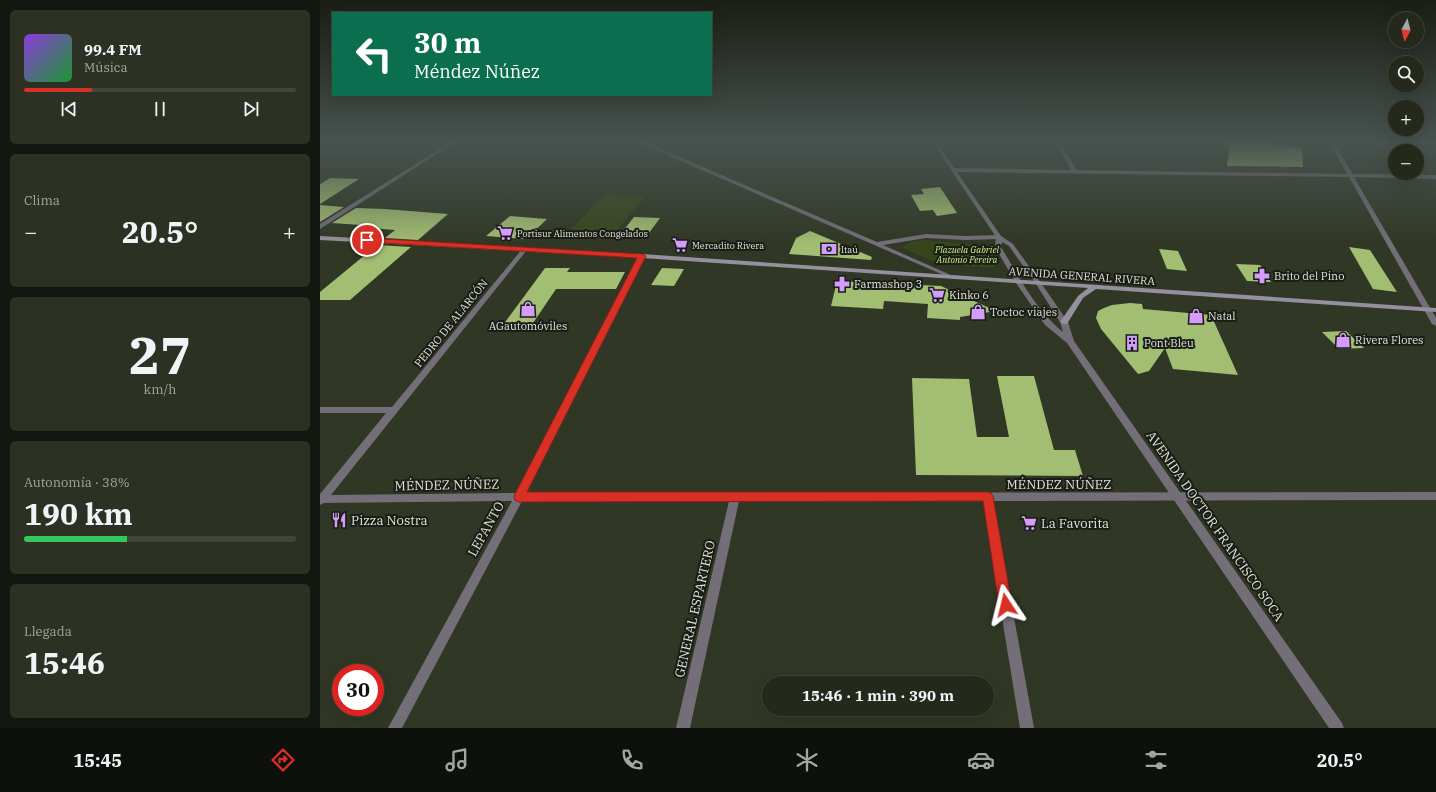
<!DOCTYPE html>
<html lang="es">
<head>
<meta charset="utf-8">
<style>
  :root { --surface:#24291b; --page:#2c3124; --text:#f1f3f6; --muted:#a3a6a3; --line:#41453a; --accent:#d93025 }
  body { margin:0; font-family:"IBM Plex Serif",serif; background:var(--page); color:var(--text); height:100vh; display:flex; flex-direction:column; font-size:15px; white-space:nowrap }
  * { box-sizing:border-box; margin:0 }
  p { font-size:13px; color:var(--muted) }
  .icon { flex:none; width:22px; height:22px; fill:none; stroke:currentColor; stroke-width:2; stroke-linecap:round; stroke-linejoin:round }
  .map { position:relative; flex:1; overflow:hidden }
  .panel { display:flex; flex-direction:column; gap:10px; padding:10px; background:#14170f; width:320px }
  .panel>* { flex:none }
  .guide { position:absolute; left:12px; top:12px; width:380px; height:84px; border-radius:0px; box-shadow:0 4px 16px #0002,0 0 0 1px var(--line); background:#0b6e4f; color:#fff; overflow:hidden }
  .needle { width:26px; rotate:187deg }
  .tools { position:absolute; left:1068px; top:12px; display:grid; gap:8px }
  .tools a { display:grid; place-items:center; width:36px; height:36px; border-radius:50%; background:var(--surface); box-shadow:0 4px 16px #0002,0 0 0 1px var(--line); font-size:20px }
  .speed { position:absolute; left:12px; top:664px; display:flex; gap:8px; font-size:20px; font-weight:700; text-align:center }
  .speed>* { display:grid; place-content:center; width:52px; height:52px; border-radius:50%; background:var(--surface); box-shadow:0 4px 16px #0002,0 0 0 1px var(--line); line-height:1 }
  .speed .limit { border:6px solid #d22; background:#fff; color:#111 }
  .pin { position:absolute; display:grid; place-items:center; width:34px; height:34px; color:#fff; margin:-17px; border:2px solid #fff; border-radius:50%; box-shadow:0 1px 4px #0007 }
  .me { position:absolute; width:44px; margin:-22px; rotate:350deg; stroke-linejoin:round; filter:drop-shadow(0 0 3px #0008) }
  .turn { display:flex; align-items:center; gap:14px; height:84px; padding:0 16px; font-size:18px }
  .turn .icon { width:52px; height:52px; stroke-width:2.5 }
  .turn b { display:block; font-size:28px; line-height:34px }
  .big { font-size:30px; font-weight:800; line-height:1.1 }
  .panel .tile { flex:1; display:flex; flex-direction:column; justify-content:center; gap:6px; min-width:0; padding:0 14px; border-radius:6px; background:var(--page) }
  .panel .dial { align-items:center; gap:0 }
  .dial b { font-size:52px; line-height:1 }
  .song { display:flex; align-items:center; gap:12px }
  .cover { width:48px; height:48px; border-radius:6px; background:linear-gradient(135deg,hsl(270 70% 55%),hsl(130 70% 35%)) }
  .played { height:4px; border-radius:2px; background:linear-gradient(90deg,var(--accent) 25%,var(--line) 25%) }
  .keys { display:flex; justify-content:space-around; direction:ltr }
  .heat { display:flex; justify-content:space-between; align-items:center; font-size:22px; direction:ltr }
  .charge { height:6px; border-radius:3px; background:linear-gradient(90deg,#34c759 38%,var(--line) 0) }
  .trip { position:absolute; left:442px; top:676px; width:232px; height:40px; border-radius:20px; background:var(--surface); box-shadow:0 4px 16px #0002,0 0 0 1px var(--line); font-weight:800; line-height:40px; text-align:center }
  .dock { display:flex; height:64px; justify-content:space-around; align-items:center; background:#0e100b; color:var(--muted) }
  .dock .icon { width:28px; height:28px }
  .dock .on { color:var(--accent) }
  .dock b { font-size:18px; color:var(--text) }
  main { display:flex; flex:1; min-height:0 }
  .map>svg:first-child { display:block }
  .green { fill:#37461a }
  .building { fill:#a2be72 }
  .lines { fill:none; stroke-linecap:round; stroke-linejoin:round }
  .minor { fill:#736e77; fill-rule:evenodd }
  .tertiary { fill:#736e77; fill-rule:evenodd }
  .secondary { fill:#968f9d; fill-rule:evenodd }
  .route { fill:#d93025; stroke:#8d1f18 }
  .labels { text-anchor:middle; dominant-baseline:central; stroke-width:4; stroke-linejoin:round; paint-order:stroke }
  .far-poi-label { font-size:9px; fill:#dfe4d9; stroke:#1a1d15; text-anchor:start }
  .far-park-label { font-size:9px; font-style:italic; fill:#ccf38b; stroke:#1a1d15 }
  .street-label { font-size:11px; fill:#dfe4d9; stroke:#1a1d15 }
  .poi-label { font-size:11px; fill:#dfe4d9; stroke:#1a1d15; text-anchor:start }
  .near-street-label { font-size:13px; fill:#dfe4d9; stroke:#1a1d15 }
  .near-poi-label { font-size:13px; fill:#dfe4d9; stroke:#1a1d15; text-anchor:start }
</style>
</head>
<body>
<main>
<section class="panel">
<div class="tile">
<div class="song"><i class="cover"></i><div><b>99.4 FM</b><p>Música</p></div></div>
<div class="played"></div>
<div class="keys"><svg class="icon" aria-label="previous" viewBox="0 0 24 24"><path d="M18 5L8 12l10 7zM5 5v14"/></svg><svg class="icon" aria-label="pause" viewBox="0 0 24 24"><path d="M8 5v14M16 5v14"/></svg><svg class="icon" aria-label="next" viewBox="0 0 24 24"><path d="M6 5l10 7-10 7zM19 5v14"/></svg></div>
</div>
<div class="tile"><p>Clima</p>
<div class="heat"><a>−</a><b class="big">20.5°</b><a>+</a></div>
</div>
<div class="tile dial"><b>27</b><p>km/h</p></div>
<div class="tile"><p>Autonomía · 38%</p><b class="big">190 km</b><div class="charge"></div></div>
<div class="tile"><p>Llegada</p><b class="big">15:46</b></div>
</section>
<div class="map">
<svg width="1116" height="728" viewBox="0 0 1116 728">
  <rect width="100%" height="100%" fill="#303724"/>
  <!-- green -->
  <path class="green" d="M284,194L325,196L290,239L244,237Z
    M602,240L661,245L668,248L678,264L672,268L617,263L581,247L590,242Z"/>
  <!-- building -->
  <path class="building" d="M910,143H948L982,148L983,167L907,166Z
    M10,178L39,179L0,204V184Z
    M620,187L637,213L617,216L613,210L600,211L591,195L604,194L601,189Z
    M0,205L24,207L0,222Z
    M36,208L65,209L128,214L98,240L65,238L75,230L37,227L41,225L12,223Z
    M190,216L227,219L206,239L166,236Z
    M314,217L340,218L326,237L299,236Z
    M490,231L552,257L551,260L469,254L476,238Z
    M57,245L91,247L30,300H0V292Z
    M1029,247L1050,250L1077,292L1053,289Z
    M839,249L858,251L867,271L847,269Z
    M916,264L940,265L951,282L927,281Z
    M225,268H250L247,272H305L296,289H236L209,329H180Z
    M342,268L364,269L354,286L331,285Z
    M517,281L621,286L676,311L640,317V320L607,318L608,304L564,301L563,309L511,306Z
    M810,303L822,304L823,309L891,315L918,375L853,369L845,348L829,371L818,374L781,329L776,318L778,311L784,308L792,305Z
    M1026,331L1044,348L1019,349L1002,332Z
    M677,376H714L734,450H755L763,476L596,475L592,378L649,379L657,437H689Z"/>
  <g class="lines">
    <!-- minor -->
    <path class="minor" d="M129,143H134L0,229V224Z
      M322,143H327L557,242L606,234L645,236L679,235L682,237L679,239L645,240L606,238L563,245L633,276L630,278L628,277L322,144Z
      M736,143H740L757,170L1027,174L1010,143H1014L1033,174L1116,175V179L1034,177L1116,318V326L1112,324L1029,177L634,172L631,170L634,168L751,170Z
      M205,247L207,248V250L11,495L196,493L319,256L322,254L325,256L206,493L1116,492V500L673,501L714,728H700L663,501H419L370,728H356L409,501H202L82,728H68L192,501L4,503L0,505V494L66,413H0V407H72L203,248Z"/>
    <!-- tertiary -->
    <path class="tertiary" d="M613,143H617L681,236L693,244L721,283L748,322L754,341L1022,723L1024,728H1009L747,343L725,325L696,283L675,247L676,237ZM682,242L689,246L716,284L740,322L743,332C716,310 699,277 681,247Z"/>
    <!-- secondary -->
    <path class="secondary" d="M0,236L322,254L1116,308V312L776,289L763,298L747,324H744L740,322L758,296L768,288L322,258L0,240Z"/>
  </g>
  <!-- sky -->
  <linearGradient id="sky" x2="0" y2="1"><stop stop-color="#1a1e14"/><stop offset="0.58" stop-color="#485350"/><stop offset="1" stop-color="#485350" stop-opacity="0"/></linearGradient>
  <rect width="1116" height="245" fill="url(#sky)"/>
  <!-- route -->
  <path class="route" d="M47,238L322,254L326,256L207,492H668L671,493L673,496L692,605L690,609L686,611L681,609L679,605L663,501L199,502L195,500L194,497L195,494L317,258L45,242V239Z"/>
  <!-- icons -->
  <defs>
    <symbol id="supermarket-bare" viewBox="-9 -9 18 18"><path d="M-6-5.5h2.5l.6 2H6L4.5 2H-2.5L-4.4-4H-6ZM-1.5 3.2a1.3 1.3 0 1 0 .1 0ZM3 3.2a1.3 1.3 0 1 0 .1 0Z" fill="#d39cfd" stroke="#1a1d15" stroke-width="2.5" paint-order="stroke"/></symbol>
    <symbol id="bank-bare" viewBox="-9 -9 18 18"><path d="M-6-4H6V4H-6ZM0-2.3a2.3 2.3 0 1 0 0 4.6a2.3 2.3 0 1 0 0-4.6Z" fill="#d39cfd" stroke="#1a1d15" stroke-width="2.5" paint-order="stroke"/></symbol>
    <symbol id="pharmacy-bare" viewBox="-9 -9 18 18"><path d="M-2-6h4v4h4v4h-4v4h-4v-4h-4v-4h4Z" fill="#d39cfd" stroke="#1a1d15" stroke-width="2.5" paint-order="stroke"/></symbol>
    <symbol id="shop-bare" viewBox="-9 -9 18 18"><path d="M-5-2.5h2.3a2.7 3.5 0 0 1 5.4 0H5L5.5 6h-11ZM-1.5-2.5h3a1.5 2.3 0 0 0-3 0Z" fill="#d39cfd" stroke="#1a1d15" stroke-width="2.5" paint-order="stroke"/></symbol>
    <symbol id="building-bare" viewBox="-9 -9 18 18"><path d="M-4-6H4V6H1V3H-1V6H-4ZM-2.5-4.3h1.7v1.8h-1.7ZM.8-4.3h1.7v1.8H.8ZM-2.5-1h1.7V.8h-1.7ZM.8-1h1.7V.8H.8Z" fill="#d39cfd" stroke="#1a1d15" stroke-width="2.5" paint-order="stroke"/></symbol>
    <symbol id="restaurant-bare" viewBox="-9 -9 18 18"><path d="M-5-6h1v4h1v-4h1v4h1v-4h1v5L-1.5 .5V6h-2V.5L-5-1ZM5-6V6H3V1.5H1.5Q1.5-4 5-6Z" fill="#d39cfd" stroke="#1a1d15" stroke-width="2.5" paint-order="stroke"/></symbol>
  </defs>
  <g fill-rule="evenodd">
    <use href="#supermarket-bare" x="174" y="222" width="22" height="22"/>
    <use href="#supermarket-bare" x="349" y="234" width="22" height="22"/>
    <use href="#bank-bare" x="498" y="238" width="22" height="22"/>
    <use href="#pharmacy-bare" x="931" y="265" width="22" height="22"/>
    <use href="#pharmacy-bare" x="511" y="273" width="22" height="22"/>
    <use href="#supermarket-bare" x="606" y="284" width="22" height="22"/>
    <use href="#shop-bare" x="197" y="298" width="22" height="22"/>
    <use href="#shop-bare" x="647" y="301" width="22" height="22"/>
    <use href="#shop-bare" x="865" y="305" width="22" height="22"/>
    <use href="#shop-bare" x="1012" y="329" width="22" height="22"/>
    <use href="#building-bare" x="801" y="332" width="22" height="22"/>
    <use href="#restaurant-bare" x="8" y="509" width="22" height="22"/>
    <use href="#supermarket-bare" x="698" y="512" width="22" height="22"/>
  </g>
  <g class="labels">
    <!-- far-poi labels -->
    <g class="far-poi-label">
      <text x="197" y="233">Portisur Alimentos Congelados</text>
      <text x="372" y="245">Mercadito Rivera</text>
      <text x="521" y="249">Itaú</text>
    </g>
    <!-- far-park labels -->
    <g class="far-park-label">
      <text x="647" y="249">Plazuela Gabriel<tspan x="647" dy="10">Antonio Pereira</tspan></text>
    </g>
    <!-- street labels -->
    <g class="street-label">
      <text transform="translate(762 276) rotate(4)">AVENIDA GENERAL RIVERA</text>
      <text transform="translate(131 323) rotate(-51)">PEDRO DE ALARCÓN</text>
    </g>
    <!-- poi labels -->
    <g class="poi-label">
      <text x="954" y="276">Brito del Pino</text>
      <text x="534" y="284">Farmashop 3</text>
      <text x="629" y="295">Kinko 6</text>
      <text x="670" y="312">Toctoc viajes</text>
      <text x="888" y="316">Natal</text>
      <text x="208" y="326" text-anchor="middle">AGautomóviles</text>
      <text x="1035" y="340">Rivera Flores</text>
      <text x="824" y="343">Pont Bleu</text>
    </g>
    <!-- near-street labels -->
    <g class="near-street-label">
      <text x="739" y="484">MÉNDEZ NÚÑEZ</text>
      <text transform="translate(127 485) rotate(-1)">MÉNDEZ NÚÑEZ</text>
      <text transform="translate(895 526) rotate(55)">AVENIDA DOCTOR FRANCISCO SOCA</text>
      <text transform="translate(166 529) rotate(-61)">LEPANTO</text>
      <text transform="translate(375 609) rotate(-77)">GENERAL ESPARTERO</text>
    </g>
    <!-- near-poi labels -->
    <g class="near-poi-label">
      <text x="31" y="520">Pizza Nostra</text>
      <text x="721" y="523">La Favorita</text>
    </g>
  </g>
</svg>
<div class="tools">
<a><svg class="needle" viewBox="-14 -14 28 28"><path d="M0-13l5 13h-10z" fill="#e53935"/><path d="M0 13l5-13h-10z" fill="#a3a6a3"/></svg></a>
<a><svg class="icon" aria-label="search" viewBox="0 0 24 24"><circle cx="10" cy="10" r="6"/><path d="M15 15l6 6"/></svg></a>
<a>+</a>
<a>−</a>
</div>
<div class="speed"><div class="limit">30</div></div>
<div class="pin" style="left:47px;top:240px;background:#d93025"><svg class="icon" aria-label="arrive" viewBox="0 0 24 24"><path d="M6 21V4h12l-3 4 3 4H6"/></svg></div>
<svg class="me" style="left:686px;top:605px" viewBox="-20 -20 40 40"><path d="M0-17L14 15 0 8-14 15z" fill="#d93025" stroke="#fff" stroke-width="4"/></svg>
<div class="trip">15:46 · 1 min · 390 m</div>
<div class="guide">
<div class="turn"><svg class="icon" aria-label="left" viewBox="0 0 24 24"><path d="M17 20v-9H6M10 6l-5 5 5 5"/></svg><div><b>30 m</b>Méndez Núñez</div></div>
</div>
</div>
</main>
<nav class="dock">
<b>15:45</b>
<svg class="icon on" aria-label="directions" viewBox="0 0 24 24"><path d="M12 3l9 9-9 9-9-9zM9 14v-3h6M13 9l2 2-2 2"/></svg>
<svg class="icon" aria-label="music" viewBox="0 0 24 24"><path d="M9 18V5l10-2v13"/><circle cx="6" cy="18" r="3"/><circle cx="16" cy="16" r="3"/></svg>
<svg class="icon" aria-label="phone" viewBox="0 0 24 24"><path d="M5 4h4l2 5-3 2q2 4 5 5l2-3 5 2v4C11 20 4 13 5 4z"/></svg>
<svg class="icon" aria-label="climate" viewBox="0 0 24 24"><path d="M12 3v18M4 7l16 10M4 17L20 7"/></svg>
<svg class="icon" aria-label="car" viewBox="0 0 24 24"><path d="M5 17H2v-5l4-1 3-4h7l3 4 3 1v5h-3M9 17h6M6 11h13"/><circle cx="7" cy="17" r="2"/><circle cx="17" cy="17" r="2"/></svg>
<svg class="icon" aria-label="filters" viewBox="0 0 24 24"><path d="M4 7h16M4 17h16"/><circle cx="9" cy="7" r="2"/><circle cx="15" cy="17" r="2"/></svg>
<b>20.5°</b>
</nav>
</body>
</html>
